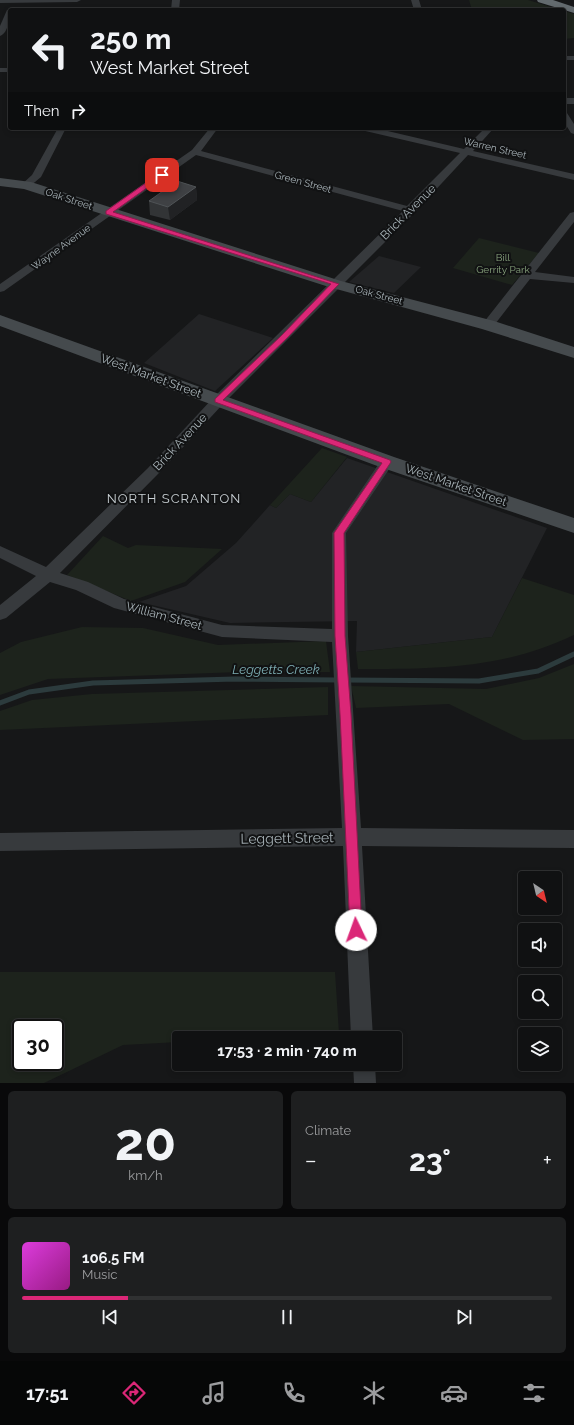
<!DOCTYPE html>
<html lang="en">
<head>
<meta charset="utf-8">
<style>
  :root { --surface:#101112; --page:#1e1f20; --text:#f1f3f6; --muted:#9c9d9f; --line:#303132; --accent:#db2777 }
  body { margin:0; font-family:Raleway,sans-serif; background:var(--page); color:var(--text); height:100vh; display:flex; flex-direction:column; font-size:15px; white-space:nowrap }
  * { box-sizing:border-box; margin:0 }
  p { font-size:13px; color:var(--muted) }
  .icon { flex:none; width:22px; height:22px; fill:none; stroke:currentColor; stroke-width:2; stroke-linecap:round; stroke-linejoin:round }
  .map { position:relative; height:1083px; overflow:hidden }
  .details { display:flex; flex-direction:column; gap:8px; padding:8px; background:#09090a; flex:1 }
  .details>* { flex:none }
  .hud { position:absolute; left:8px; top:8px; width:558px; height:122px; border-radius:4px; box-shadow:0 2px 6px #0003,0 0 0 1px var(--line); background:#101112; color:var(--text); overflow:hidden }
  .needle { width:26px; rotate:145deg }
  .tools { position:absolute; left:518px; top:871px; display:grid; gap:8px }
  .tools a { display:grid; place-items:center; width:44px; height:44px; border-radius:4px; background:var(--surface); box-shadow:0 2px 6px #0003,0 0 0 1px var(--line); font-size:20px }
  .speed { position:absolute; left:12px; top:1019px; display:flex; gap:8px; font-size:20px; font-weight:700; text-align:center }
  .speed>* { display:grid; place-content:center; width:52px; height:52px; border-radius:50%; background:var(--surface); box-shadow:0 2px 6px #0003,0 0 0 1px var(--line); line-height:1 }
  .speed .limit { border:2px solid #111; border-radius:6px; background:#fff; color:#111 }
  .pin { position:absolute; display:grid; place-items:center; width:34px; height:34px; color:#fff; margin:-17px; border-radius:8px; box-shadow:0 2px 6px #0006 }
  .me { position:absolute; width:44px; margin:-22px; rotate:357deg; stroke-linejoin:round; filter:drop-shadow(0 0 3px #0008) }
  .turn { display:flex; align-items:center; gap:14px; height:84px; padding:0 16px; font-size:18px }
  .turn .icon { width:52px; height:52px; stroke-width:2.5 }
  .turn b { display:block; font-size:28px; line-height:34px }
  .then { display:flex; align-items:center; height:38px; padding:0 16px; background:#0003; gap:8px; font-size:15px }
  .big { font-size:30px; font-weight:700; line-height:1.1 }
  .details .card { flex:1; display:flex; flex-direction:column; justify-content:center; gap:6px; min-width:0; padding:0 14px; border-radius:6px; background:var(--page) }
  .details .dial { align-items:center; gap:0 }
  .dial b { font-size:52px; line-height:1 }
  .song { display:flex; align-items:center; gap:12px }
  .cover { width:48px; height:48px; border-radius:6px; background:linear-gradient(135deg,hsl(300 70% 55%),hsl(310 70% 35%)) }
  .played { height:4px; border-radius:2px; background:linear-gradient(90deg,var(--accent) 20%,var(--line) 20%) }
  .keys { display:flex; justify-content:space-around; direction:ltr }
  .heat { display:flex; justify-content:space-between; align-items:center; font-size:22px; direction:ltr }
  .details .tiles { flex:1; display:grid; gap:8px; grid-template-columns:1fr 1fr }
  .card:last-child { grid-column:span 2 }
  .trip { position:absolute; left:172px; top:1031px; width:230px; height:40px; border-radius:4px; background:var(--surface); box-shadow:0 2px 6px #0003,0 0 0 1px var(--line); font-weight:700; line-height:40px; text-align:center }
  .tab-bar { display:flex; height:64px; justify-content:space-around; align-items:center; background:#060707; color:var(--muted) }
  .tab-bar .icon { width:28px; height:28px }
  .tab-bar .active { color:var(--accent) }
  .tab-bar b { font-size:18px; color:var(--text) }
  .map>svg:first-child { display:block }
  .built { fill:#222325 }
  .green { fill:#1d231c; fill-rule:evenodd }
  .lines { fill:none; stroke-linecap:round; stroke-linejoin:round }
  .stream { stroke:#2c3b3d; stroke-width:5 }
  .street { fill:#373a3d; fill-rule:evenodd }
  .secondary { fill:#454a4d; fill-rule:evenodd }
  .highway { fill:#636a6e; fill-rule:evenodd }
  .wall { fill:#323436 }
  .shaded-wall { fill:#212224 }
  .building { fill:#3f4144; stroke:#4f5356 }
  .route { fill:#db2777; stroke:#8e194d }
  .labels { text-anchor:middle; dominant-baseline:central; stroke-width:4; stroke-linejoin:round; paint-order:stroke }
  .far-street-label { font-size:10px; fill:#a8b3b8; stroke:#111213 }
  .far-park-label { font-size:10px; fill:#89a47e; stroke:#111213 }
  .street-label { font-size:12px; fill:#a8b3b8; stroke:#111213 }
  .neighbourhood-label { font-size:13px; letter-spacing:1px; fill:#c9d0d4; stroke:#111213 }
  .water-label { font-size:13px; font-style:italic; fill:#7eaeb4; stroke:#111213 }
  .near-street-label { font-size:14px; fill:#a8b3b8; stroke:#111213 }
</style>
</head>
<body>
<div class="map">
<svg width="574" height="1083" viewBox="0 0 574 1083">
  <rect width="100%" height="100%" fill="#161718"/>
  <!-- built -->
  <path class="built" d="M379,256L421,267L394,293L349,282Z
    M199,314L273,338L215,391L144,363Z
    M347,458L547,528L492,637L356,652L357,621L230,623L139,602L186,586L236,543L270,505L276,508L290,494L311,502Z"/>
  <!-- green -->
  <path class="green" d="M469,0H528L561,10H472Z
    M564,11L574,14V38L564,39Z
    M479,238L539,253L512,285L453,268Z
    M322,448L347,457L311,502L290,494L276,508L270,505Z
    M103,536L128,548L136,545L222,549L185,582L131,601L67,575Z
    M522,578L574,595V635C503,669 435,669 358,669L356,652L492,637Z
    M82,627L143,628L218,645L326,641L330,672H240L48,679L0,695V653L21,642Z
    M574,664V739L523,740L449,704L356,708L351,686L486,689L539,678Z
    M328,687V715L0,730V711L32,700L92,694Z
    M0,972H335L339,1033L247,1038H179V1042L123,1045L44,1083H0ZM21,1028H55V1062H21Z"/>
  <g class="lines">
    <!-- stream -->
    <path class="stream" d="M346,680L479,681L538,671L574,654
      M0,703L29,692L93,683L235,679L339,680"/>
    <!-- street -->
    <path class="street" d="M0,0H81L77,2L0,3Z
      M172,0H180L179,10H171Z
      M411,0H419L422,10H414Z
      M7,10H11C9,17 9,33 0,36V26Z
      M564,56H574V60H564Z
      M0,68H10V72H0Z
      M564,98H574V104H564Z
      M564,112L567,113L574,124V134L571,133L564,122Z
      M58,128H66L41,177L29,187H23L21,185L32,175Z
      M210,128H218L201,151L407,206L460,153L361,130L360,128H375L464,149L485,128H494L473,151L574,174V180L468,155L415,212L223,404L158,474L60,573L88,582L124,599L222,625L332,629V533L382,459H392L394,462L346,533L348,636L361,828L574,830V848L362,846L373,1038H351L343,846L0,851V833L342,828L332,642L222,637L114,608L76,590L50,582L6,618L0,620V605L36,576L0,558V546L46,567L148,468L213,398L403,211L196,155L4,291L0,292V284L192,150Z
      M574,212V222L535,272L574,277V283L530,279L492,328H484L482,325L484,322L570,213Z
      M353,1064H375L376,1083H354Z"/>
    <!-- secondary -->
    <path class="secondary" d="M0,178L31,182L341,281L494,321L574,347V358L482,329L329,287L24,189L0,186Z
      M0,315L394,457L574,518V533L380,467L0,326Z"/>
    <!-- highway -->
    <path class="highway" d="M537,0H553L574,7V13L538,2Z"/>
  </g>
  <!-- wall -->
  <path class="wall" d="M196,187L197,200L170,220L150,215L149,201Z"/>
  <!-- shaded-wall -->
  <path class="shaded-wall" d="M196,187L197,200L170,220L168,207Z"/>
  <!-- building -->
  <path class="building" d="M177,181L196,187L168,207L149,201Z"/>
  <!-- route -->
  <path class="route" d="M160,173L165,175L113,212L339,284L287,338L223,400L390,460L391,462L344,533L345,636L351,714L362,930L360,934L356,936L352,934L350,930L340,714L335,636L334,533L382,463L215,402V399L282,335L331,284L106,214V211Z"/>
  <g class="labels">
    <!-- far-street labels -->
    <g class="far-street-label">
      <text transform="translate(495 148) rotate(13)">Warren Street</text>
      <text transform="translate(303 182) rotate(15)">Green Street</text>
      <text transform="translate(69 199) rotate(18)">Oak Street</text>
      <text transform="translate(61 247) rotate(-36)">Wayne Avenue</text>
      <text transform="translate(379 295) rotate(15)">Oak Street</text>
    </g>
    <!-- far-park labels -->
    <g class="far-park-label">
      <text x="503" y="257">Bill<tspan x="503" dy="12">Gerrity Park</tspan></text>
    </g>
    <!-- street labels -->
    <g class="street-label">
      <text transform="translate(408 212) rotate(-45)">Brick Avenue</text>
      <text transform="translate(151 376) rotate(20)">West Market Street</text>
      <text transform="translate(180 442) rotate(-47)">Brick Avenue</text>
      <text transform="translate(456 485) rotate(19)">West Market Street</text>
      <text transform="translate(164 616) rotate(15)">William Street</text>
    </g>
    <!-- neighbourhood labels -->
    <g class="neighbourhood-label">
      <text x="174" y="498">NORTH SCRANTON</text>
    </g>
    <!-- water labels -->
    <g class="water-label">
      <text x="276" y="669">Leggetts Creek</text>
    </g>
    <!-- near-street labels -->
    <g class="near-street-label">
      <text transform="translate(287 838) rotate(-1)">Leggett Street</text>
    </g>
  </g>
</svg>
<div class="tools">
<a><svg class="needle" viewBox="-14 -14 28 28"><path d="M0-13l5 13h-10z" fill="#e53935"/><path d="M0 13l5-13h-10z" fill="#9c9d9f"/></svg></a>
<a><svg class="icon" aria-label="sound" viewBox="0 0 24 24"><path d="M4 9h4l5-4v14l-5-4H4zM17 9q2 3 0 6"/></svg></a>
<a><svg class="icon" aria-label="search" viewBox="0 0 24 24"><circle cx="10" cy="10" r="6"/><path d="M15 15l6 6"/></svg></a>
<a><svg class="icon" aria-label="layers" viewBox="0 0 24 24"><path d="M12 4l9 5-9 5-9-5zM3 14l9 5 9-5"/></svg></a>
</div>
<div class="speed"><div class="limit">30</div></div>
<div class="pin" style="left:162px;top:175px;background:#d93025"><svg class="icon" aria-label="arrive" viewBox="0 0 24 24"><path d="M6 21V4h12l-3 4 3 4H6"/></svg></div>
<svg class="me" style="left:356px;top:930px" viewBox="-20 -20 40 40"><circle r="19" fill="#fff"/><path d="M0-13L10 11 0 6-10 11z" fill="#db2777"/></svg>
<div class="trip">17:53 · 2 min · 740 m</div>
<div class="hud">
<div class="turn"><svg class="icon" aria-label="left" viewBox="0 0 24 24"><path d="M17 20v-9H6M10 6l-5 5 5 5"/></svg><div><b>250 m</b>West Market Street</div></div>
<div class="then">Then<svg class="icon" aria-label="right" viewBox="0 0 24 24"><path d="M7 20v-9h11M14 6l5 5-5 5"/></svg></div>
</div>
</div>
<section class="details">
<div class="tiles">
<div class="card dial"><b>20</b><p>km/h</p></div>
<div class="card"><p>Climate</p>
<div class="heat"><a>−</a><b class="big">23°</b><a>+</a></div>
</div>
<div class="card">
<div class="song"><i class="cover"></i><div><b>106.5 FM</b><p>Music</p></div></div>
<div class="played"></div>
<div class="keys"><svg class="icon" aria-label="previous" viewBox="0 0 24 24"><path d="M18 5L8 12l10 7zM5 5v14"/></svg><svg class="icon" aria-label="pause" viewBox="0 0 24 24"><path d="M8 5v14M16 5v14"/></svg><svg class="icon" aria-label="next" viewBox="0 0 24 24"><path d="M6 5l10 7-10 7zM19 5v14"/></svg></div>
</div>
</div>
</section>
<nav class="tab-bar">
<b>17:51</b>
<svg class="icon active" aria-label="directions" viewBox="0 0 24 24"><path d="M12 3l9 9-9 9-9-9zM9 14v-3h6M13 9l2 2-2 2"/></svg>
<svg class="icon" aria-label="music" viewBox="0 0 24 24"><path d="M9 18V5l10-2v13"/><circle cx="6" cy="18" r="3"/><circle cx="16" cy="16" r="3"/></svg>
<svg class="icon" aria-label="phone" viewBox="0 0 24 24"><path d="M5 4h4l2 5-3 2q2 4 5 5l2-3 5 2v4C11 20 4 13 5 4z"/></svg>
<svg class="icon" aria-label="climate" viewBox="0 0 24 24"><path d="M12 3v18M4 7l16 10M4 17L20 7"/></svg>
<svg class="icon" aria-label="car" viewBox="0 0 24 24"><path d="M5 17H2v-5l4-1 3-4h7l3 4 3 1v5h-3M9 17h6M6 11h13"/><circle cx="7" cy="17" r="2"/><circle cx="17" cy="17" r="2"/></svg>
<svg class="icon" aria-label="filters" viewBox="0 0 24 24"><path d="M4 7h16M4 17h16"/><circle cx="9" cy="7" r="2"/><circle cx="15" cy="17" r="2"/></svg>
</nav>
</body>
</html>
